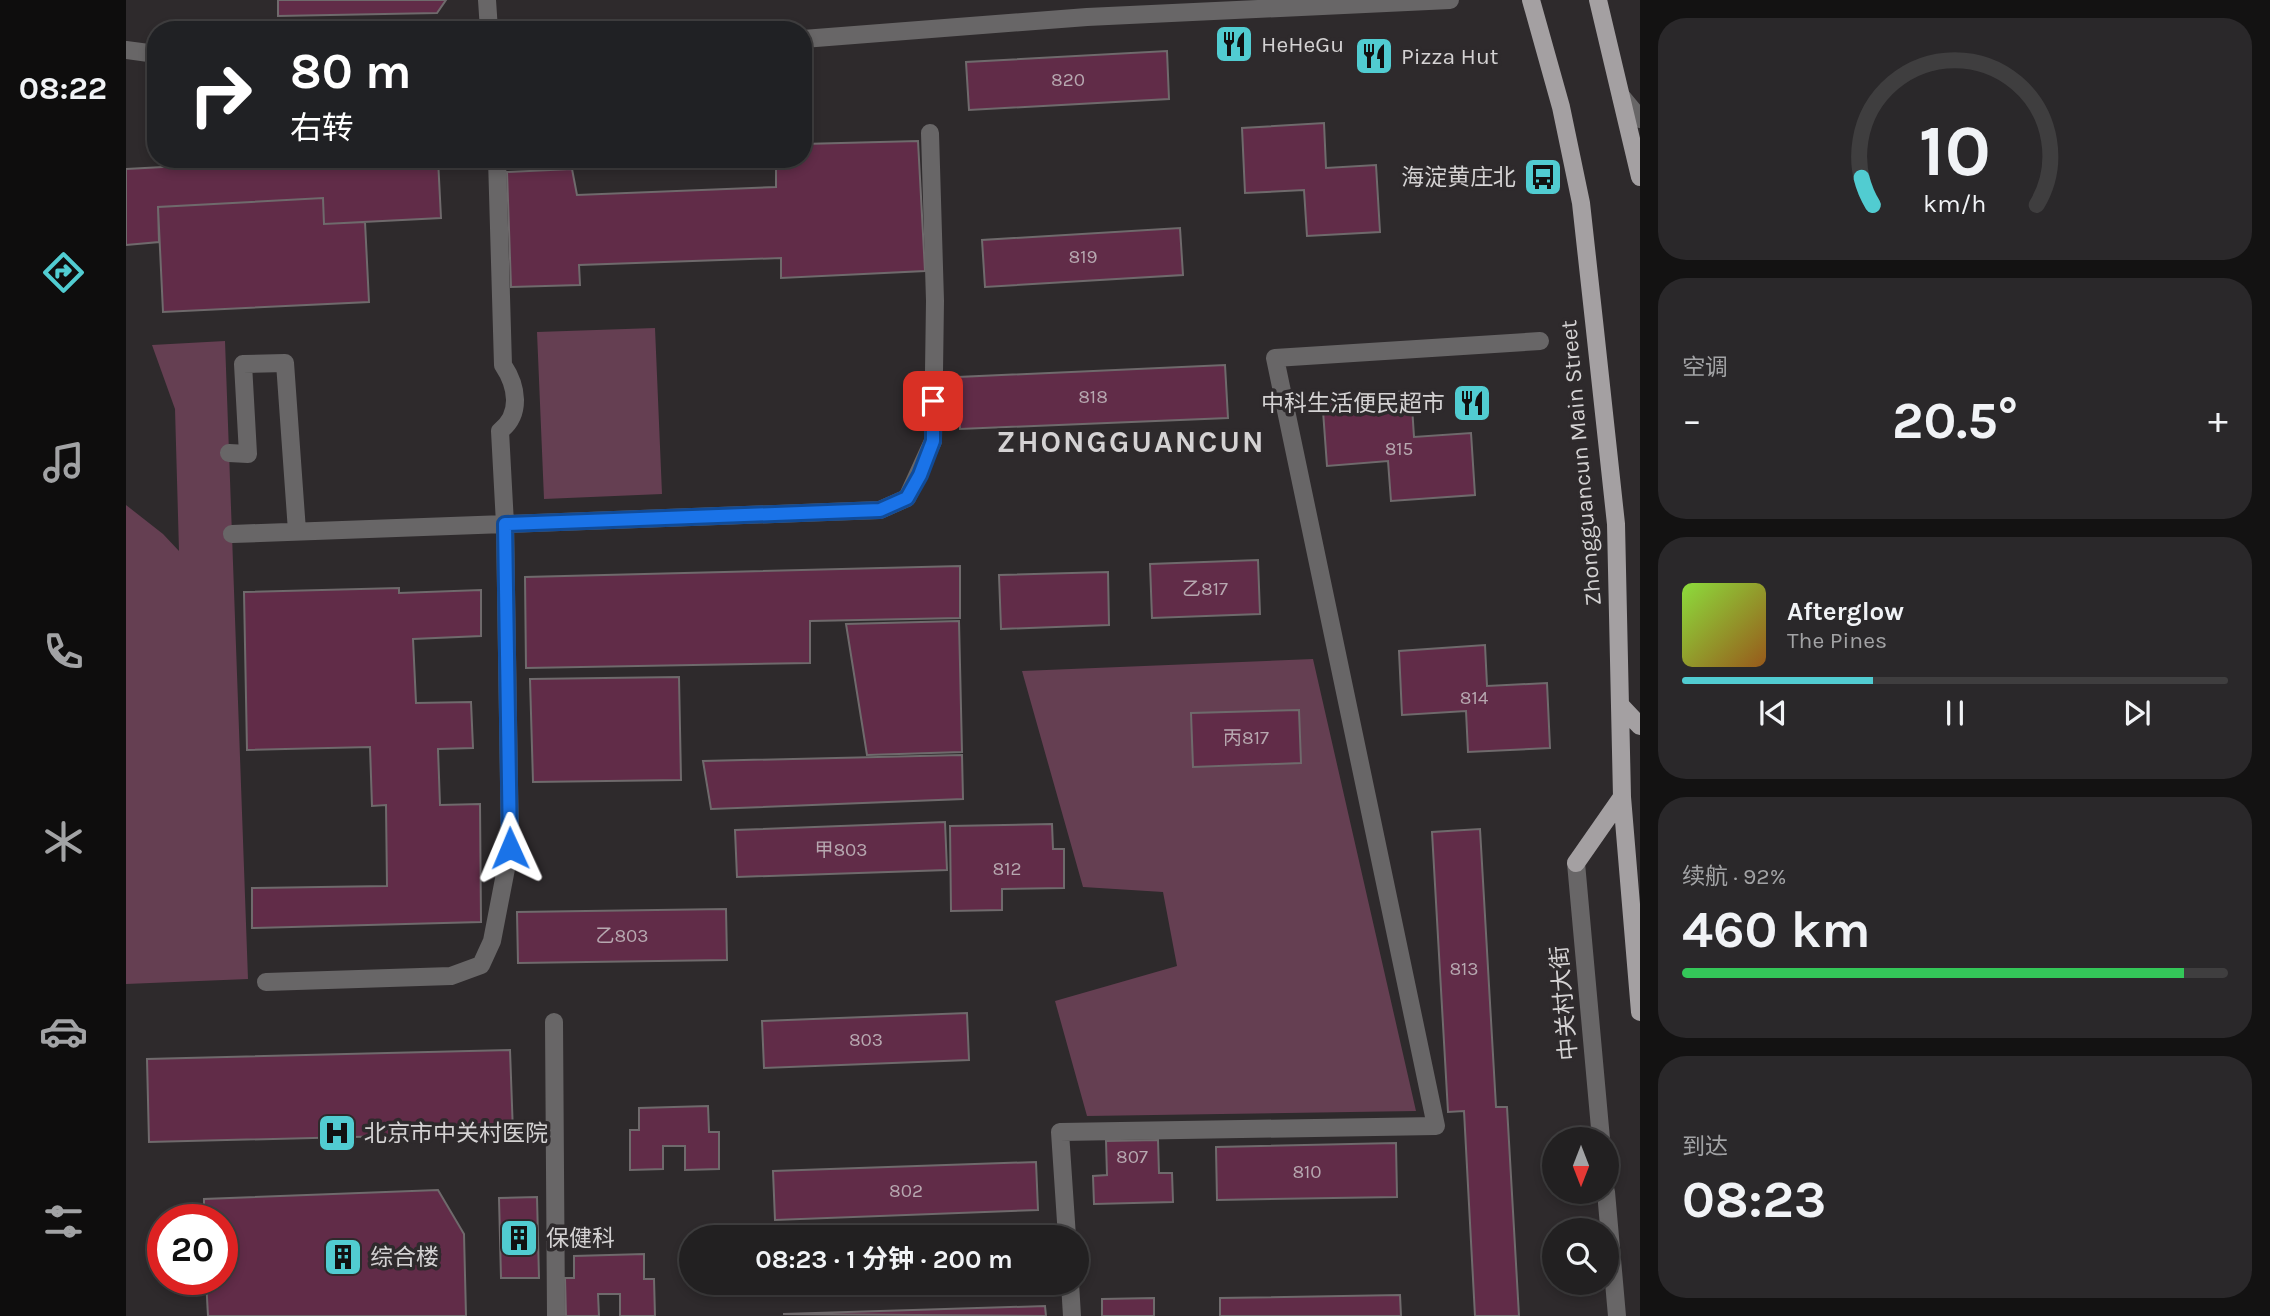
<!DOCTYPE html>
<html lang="zh">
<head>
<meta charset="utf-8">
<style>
  :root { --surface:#222021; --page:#2a282a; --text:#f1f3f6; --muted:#a2a3a5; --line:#3f3e3f; --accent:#51ccd1 }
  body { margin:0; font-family:Karla,"Noto Sans SC",sans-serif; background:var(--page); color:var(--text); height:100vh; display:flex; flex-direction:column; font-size:26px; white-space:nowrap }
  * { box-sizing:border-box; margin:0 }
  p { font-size:23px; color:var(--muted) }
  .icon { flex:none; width:38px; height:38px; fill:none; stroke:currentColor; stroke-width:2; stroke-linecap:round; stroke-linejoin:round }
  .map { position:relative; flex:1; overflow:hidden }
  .sheet { display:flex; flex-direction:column; gap:18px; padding:18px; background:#131212; width:630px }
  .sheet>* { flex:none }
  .banner { position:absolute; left:21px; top:21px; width:665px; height:147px; border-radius:28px; box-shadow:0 4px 10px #0003,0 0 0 2px var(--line); background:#202124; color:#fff; overflow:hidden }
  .needle { width:46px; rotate:180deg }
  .buttons { position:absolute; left:1416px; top:1127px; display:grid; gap:14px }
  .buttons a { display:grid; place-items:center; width:77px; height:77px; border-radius:50%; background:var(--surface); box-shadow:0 4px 10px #0003,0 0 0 2px var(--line); font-size:35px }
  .speed { position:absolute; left:21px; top:1204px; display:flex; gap:14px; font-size:35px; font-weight:700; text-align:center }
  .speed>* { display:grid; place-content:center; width:91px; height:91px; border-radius:50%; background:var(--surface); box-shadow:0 4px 10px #0003,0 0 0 2px var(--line); line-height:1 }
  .speed .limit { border:10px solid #d22; background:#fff; color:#111 }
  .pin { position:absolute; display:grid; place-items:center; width:60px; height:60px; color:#fff; margin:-30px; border-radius:14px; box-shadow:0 4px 10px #0006 }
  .me { position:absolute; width:77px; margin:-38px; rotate:359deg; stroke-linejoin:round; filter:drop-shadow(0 0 5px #0008) }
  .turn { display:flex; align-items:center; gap:24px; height:147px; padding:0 28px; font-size:32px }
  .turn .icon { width:91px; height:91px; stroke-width:2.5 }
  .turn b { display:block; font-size:49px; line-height:60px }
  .big { font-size:52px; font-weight:700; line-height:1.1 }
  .sheet .tile { flex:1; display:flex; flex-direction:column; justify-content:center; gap:10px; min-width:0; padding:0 24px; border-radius:28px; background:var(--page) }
  .sheet .dial { align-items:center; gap:0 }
  .dial svg { height:182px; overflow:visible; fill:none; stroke:var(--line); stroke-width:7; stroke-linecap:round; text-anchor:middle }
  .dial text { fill:var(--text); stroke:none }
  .song { display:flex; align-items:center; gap:21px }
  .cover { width:84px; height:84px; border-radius:10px; background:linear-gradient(135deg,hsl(90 70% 55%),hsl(30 70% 35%)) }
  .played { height:7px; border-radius:4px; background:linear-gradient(90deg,var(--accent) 35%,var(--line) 35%) }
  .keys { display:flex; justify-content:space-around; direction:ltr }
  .heat { display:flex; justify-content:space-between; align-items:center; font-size:38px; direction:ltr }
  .charge { height:10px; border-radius:5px; background:linear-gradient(90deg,#34c759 92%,var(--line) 0) }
  .trip { position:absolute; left:553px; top:1225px; width:410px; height:70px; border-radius:35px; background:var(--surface); box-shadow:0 4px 10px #0003,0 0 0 2px var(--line); font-weight:700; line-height:70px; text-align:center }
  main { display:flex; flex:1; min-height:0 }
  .menu { display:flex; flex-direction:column; width:126px; justify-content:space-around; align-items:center; background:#0e0d0d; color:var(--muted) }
  .menu .icon { width:49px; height:49px }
  .menu .on { color:var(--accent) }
  .menu b { font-size:32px; color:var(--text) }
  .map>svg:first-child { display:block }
  .green { fill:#653f52 }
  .building { fill:#612c48; stroke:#6f6a6c; stroke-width:2 }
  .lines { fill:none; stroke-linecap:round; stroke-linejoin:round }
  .minor { stroke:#686667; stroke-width:18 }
  .major { stroke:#a4a0a2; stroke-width:18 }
  .route-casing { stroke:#114b97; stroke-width:18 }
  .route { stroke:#1a73e8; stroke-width:12 }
  .labels { text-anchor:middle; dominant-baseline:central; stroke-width:7; stroke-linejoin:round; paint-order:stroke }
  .number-label { font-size:19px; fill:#b7a8b0 }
  .poi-label { font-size:23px; fill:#d4d2d3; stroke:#2e2a2c; text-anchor:start }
  .street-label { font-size:23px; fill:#d4d2d3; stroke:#2e2a2c }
  .district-label { font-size:30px; font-weight:bold; letter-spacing:2px; fill:#d4d2d3; stroke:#2e2a2c }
</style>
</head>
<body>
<main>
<nav class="menu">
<b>08:22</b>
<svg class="icon on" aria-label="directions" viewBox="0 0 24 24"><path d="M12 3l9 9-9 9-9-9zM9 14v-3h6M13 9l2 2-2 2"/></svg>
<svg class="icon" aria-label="music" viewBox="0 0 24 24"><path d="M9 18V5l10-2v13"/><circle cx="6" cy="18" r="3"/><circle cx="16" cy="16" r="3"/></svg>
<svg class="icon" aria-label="phone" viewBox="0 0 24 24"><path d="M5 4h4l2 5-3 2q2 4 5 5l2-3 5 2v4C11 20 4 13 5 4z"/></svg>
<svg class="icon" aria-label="climate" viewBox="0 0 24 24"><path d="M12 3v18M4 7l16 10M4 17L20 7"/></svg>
<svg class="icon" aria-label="car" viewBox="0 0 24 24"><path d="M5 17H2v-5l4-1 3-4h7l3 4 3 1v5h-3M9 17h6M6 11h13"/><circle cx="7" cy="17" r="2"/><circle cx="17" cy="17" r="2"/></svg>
<svg class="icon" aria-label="filters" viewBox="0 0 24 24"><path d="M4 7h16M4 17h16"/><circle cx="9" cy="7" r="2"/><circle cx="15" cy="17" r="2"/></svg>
</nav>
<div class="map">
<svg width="1514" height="1316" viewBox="0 0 1514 1316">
  <rect width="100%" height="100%" fill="#2e2a2c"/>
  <!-- green -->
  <path class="green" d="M529,328L536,494L418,499L411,332Z
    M99,341L122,979L0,984V505L37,534L53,551L49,409L26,345Z
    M1187,659L1290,1111L961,1116L929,1001L1051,966L1037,892L957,887L896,671Z"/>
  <!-- building -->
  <path class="building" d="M152,0H320L311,13L152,16Z
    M1041,51L1043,99L843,110L840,62Z
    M1198,123L1200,168L1250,165L1254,232L1181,236L1178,190L1119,193L1116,128Z
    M792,141L799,271L655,278V258L453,265L454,285L385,287L381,172L446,169L451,195L650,187V159H677V144Z
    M185,159H312L315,218L198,224L197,198L32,207L33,242L0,245V169Z
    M197,198L198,224L239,222L243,302L37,312L32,207Z
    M1054,228L1057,275L859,287L856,240Z
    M1099,365L1102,418L834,429L832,377Z
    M1285,391L1288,437L1345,433L1349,495L1265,501L1262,461L1201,466L1196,397Z
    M1132,560L1134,614L1026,618L1024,564Z
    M834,566V618L684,621V663L400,668L399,577Z
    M982,572L983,625L875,629L873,575Z
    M273,588V593L355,590V636L287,639L290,703L345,702L347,748L312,749L314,805L354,804L355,922L126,928V888L261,886L260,805L246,806L244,747L121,750L118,592Z
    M833,621L836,752L741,755L720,624Z
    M1359,645L1361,686L1421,683L1424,748L1342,752L1340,711L1276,715L1273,651Z
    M553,677L555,780L407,782L404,679Z
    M1173,710L1175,763L1067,767L1065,713Z
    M836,755L837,799L585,809L577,761Z
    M819,822L821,870L611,877L609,830Z
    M926,824L927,849H938V888L876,889V910L825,911L824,826Z
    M1354,829L1370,1107H1381L1393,1316H1349L1338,1111L1322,1112L1306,832Z
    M600,909L601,960L392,963L391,912Z
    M841,1013L843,1060L638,1068L636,1021Z
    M384,1050L387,1133L23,1142L21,1059Z
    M582,1106L583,1132H593V1169L559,1170V1146H537V1169L504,1170V1130H513V1108Z
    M1032,1140L1033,1173H1046L1047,1202L968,1204L967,1176L981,1175L980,1141Z
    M1270,1143L1271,1197L1091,1200L1090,1147Z
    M910,1162L912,1210L649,1220L647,1171Z
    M312,1190L338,1234L340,1316H82L80,1279H96V1220H78V1199Z
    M411,1197L413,1278H375L373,1198Z
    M518,1254V1279H528L529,1316H494V1294H472L473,1316H440L439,1278H448V1256Z
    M1274,1295L1275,1316H1094V1298Z
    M1028,1298V1316H976V1299Z
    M919,1306L920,1316L657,1314Z"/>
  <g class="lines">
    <!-- minor -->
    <path class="minor" d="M361,0L363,30
      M677,39L961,17L1324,0
      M0,50L30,54
      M1495,96L1514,119
      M371,159L377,365C391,386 396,414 374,431L379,524L754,510L781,498L807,441L809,301L804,133
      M103,453L122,454L117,364L159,363L171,531
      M106,534L379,524L384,848L366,941L355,965L325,976L140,982
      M1450,863L1475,1139
      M428,1022L430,1316
      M1480,1192L1491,1316
      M941,1237L934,1132L1310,1126L1149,358L1414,341
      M944,1283L946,1316"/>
    <!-- major -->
    <path class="major" d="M1405,0L1435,107L1455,203L1468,321L1490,524L1496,797L1514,1012
      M1472,0L1514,177
      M1495,706L1514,726
      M1450,863L1496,797"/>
  </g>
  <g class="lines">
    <defs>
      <path id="route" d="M384,848L379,524L754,510L781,498L794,475L807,441V401"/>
    </defs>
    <!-- route casing -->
    <use href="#route" class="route-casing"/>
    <!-- route -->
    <use href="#route" class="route"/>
  </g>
  <!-- icons -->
  <defs>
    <symbol id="restaurant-square" viewBox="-11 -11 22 22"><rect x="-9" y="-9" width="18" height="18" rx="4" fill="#51ccd1" stroke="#2e2a2c"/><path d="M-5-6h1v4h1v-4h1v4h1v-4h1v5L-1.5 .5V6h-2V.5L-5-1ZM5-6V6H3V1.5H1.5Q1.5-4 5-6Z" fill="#111"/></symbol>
    <symbol id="bus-square" viewBox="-11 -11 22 22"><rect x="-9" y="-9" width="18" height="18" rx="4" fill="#51ccd1" stroke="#2e2a2c"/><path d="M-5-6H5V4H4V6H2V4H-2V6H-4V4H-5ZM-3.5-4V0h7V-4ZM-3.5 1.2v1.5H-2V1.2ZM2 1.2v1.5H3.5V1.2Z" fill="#111"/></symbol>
    <symbol id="hospital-square" viewBox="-11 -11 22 22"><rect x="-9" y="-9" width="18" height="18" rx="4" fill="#51ccd1" stroke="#2e2a2c"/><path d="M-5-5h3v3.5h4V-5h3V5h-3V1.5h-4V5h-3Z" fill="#111"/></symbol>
    <symbol id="building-square" viewBox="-11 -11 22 22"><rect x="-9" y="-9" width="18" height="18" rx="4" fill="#51ccd1" stroke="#2e2a2c"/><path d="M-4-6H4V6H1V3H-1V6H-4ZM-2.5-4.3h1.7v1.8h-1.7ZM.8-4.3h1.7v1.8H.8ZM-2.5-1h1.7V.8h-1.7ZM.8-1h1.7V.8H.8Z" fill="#111"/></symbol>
  </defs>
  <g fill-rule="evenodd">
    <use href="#restaurant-square" x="1086" y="22" width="44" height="44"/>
    <use href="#restaurant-square" x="1226" y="34" width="44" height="44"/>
    <use href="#bus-square" x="1395" y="155" width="44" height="44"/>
    <use href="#restaurant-square" x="1324" y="381" width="44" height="44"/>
    <use href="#hospital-square" x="189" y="1111" width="44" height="44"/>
    <use href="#building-square" x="371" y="1216" width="44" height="44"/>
    <use href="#building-square" x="195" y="1235" width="44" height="44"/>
  </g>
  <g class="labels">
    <!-- number labels -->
    <g class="number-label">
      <text x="942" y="80">820</text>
      <text x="957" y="257">819</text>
      <text x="967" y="397">818</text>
      <text x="1273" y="449">815</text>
      <text x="1079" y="589">乙817</text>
      <text x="1348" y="698">814</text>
      <text x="1120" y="738">丙817</text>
      <text x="715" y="850">甲803</text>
      <text x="881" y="869">812</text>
      <text x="496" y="936">乙803</text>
      <text x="1338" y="969">813</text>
      <text x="740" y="1040">803</text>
      <text x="1006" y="1157">807</text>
      <text x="1181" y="1172">810</text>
      <text x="780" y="1191">802</text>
    </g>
    <!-- poi labels -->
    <g class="poi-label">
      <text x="1135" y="44">HeHeGu</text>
      <text x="1275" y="56">Pizza Hut</text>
      <text x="1390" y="177" text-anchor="end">海淀黄庄北</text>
      <text x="1319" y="403" text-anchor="end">中科生活便民超市</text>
      <text x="238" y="1133">北京市中关村医院</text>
      <text x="420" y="1238">保健科</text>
      <text x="244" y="1257">综合楼</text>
    </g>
    <!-- street labels -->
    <g class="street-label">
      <text transform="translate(1455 463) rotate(-95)">Zhongguancun Main Street</text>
      <text transform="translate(1438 1003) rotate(-95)">中关村大街</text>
    </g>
    <!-- district labels -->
    <g class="district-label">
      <text x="1005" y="442">ZHONGGUANCUN</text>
    </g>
  </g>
</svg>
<div class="buttons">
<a><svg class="needle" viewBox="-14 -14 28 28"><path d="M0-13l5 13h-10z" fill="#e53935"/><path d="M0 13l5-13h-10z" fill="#a2a3a5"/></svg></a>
<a><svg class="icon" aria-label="search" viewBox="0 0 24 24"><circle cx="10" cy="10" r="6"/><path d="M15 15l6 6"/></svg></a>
</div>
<div class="speed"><div class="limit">20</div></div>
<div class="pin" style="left:807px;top:401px;background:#d93025"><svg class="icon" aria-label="arrive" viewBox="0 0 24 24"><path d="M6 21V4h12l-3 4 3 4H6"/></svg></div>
<svg class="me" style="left:384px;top:848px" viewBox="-20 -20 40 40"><path d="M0-17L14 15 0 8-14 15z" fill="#1a73e8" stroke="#fff" stroke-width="4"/></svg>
<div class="trip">08:23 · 1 分钟 · 200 m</div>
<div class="banner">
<div class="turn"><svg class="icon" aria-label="right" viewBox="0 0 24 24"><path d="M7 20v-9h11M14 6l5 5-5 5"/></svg><div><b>80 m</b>右转</div></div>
</div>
</div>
<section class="sheet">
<div class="tile dial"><svg viewBox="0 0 100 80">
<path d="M14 69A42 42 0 1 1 86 69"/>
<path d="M14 69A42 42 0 0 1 9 57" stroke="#51ccd1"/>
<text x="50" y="56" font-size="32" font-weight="700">10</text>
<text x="50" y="72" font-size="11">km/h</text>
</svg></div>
<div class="tile"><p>空调</p>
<div class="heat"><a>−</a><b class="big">20.5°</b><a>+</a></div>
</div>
<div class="tile">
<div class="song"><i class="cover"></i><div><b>Afterglow</b><p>The Pines</p></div></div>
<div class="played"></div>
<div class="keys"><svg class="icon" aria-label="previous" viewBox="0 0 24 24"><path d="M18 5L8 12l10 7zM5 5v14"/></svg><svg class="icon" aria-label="pause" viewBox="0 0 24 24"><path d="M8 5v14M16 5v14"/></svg><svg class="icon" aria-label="next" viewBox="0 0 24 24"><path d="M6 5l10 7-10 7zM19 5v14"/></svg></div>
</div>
<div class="tile"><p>续航 · 92%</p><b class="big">460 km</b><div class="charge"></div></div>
<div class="tile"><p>到达</p><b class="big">08:23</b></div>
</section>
</main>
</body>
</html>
